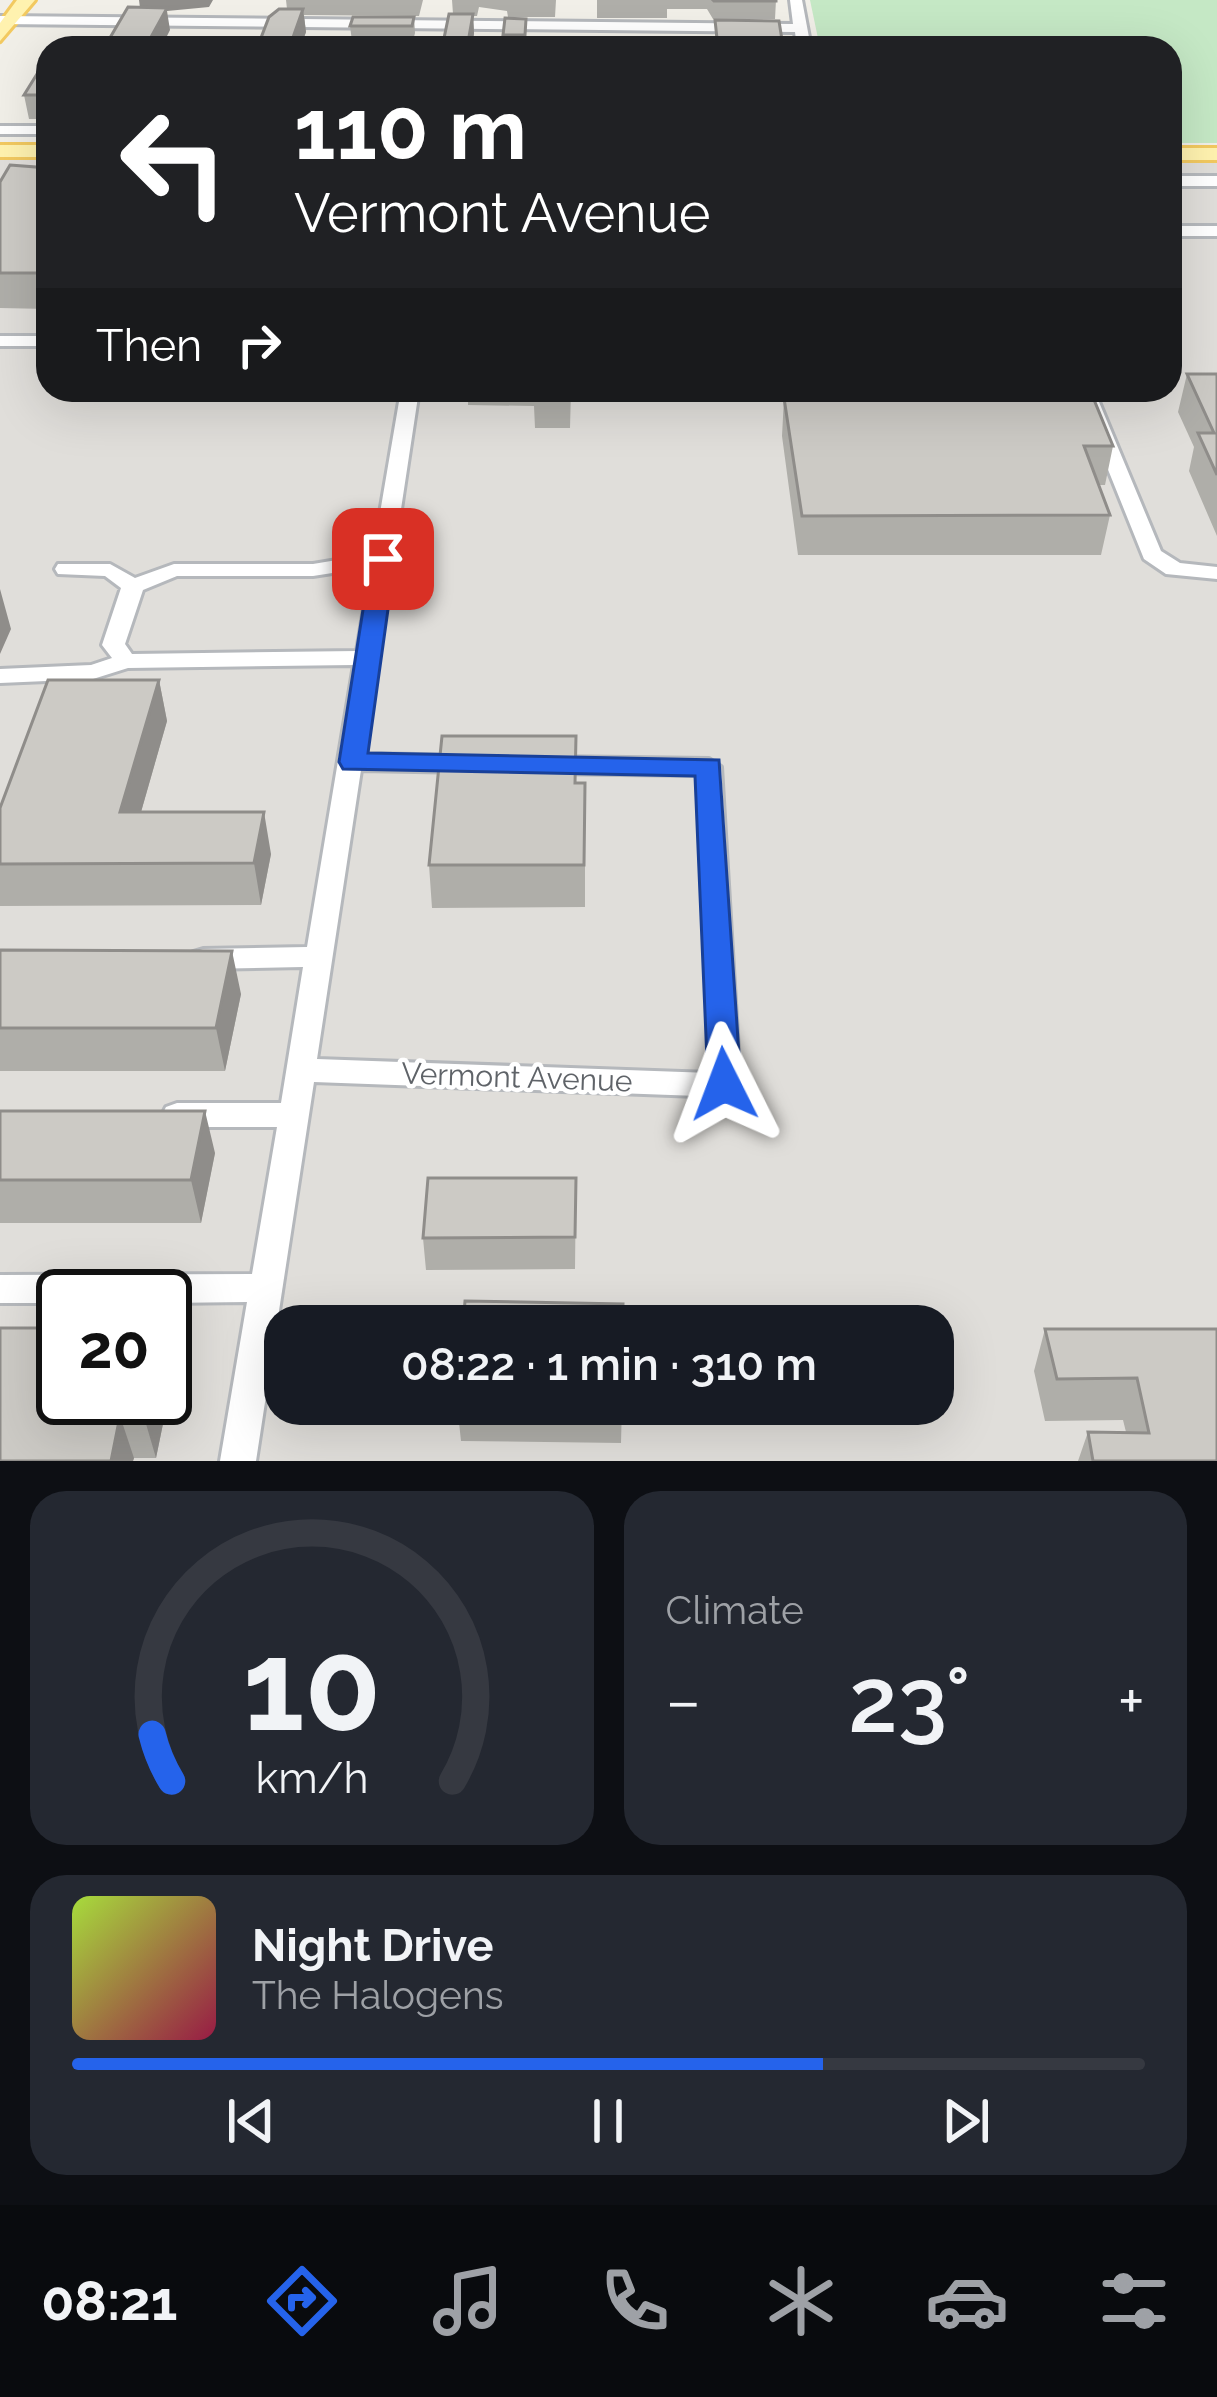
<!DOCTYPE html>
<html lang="en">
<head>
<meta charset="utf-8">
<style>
  :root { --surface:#171b24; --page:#242831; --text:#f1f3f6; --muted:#9ea1a6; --line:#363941; --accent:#2563eb }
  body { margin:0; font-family:Raleway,sans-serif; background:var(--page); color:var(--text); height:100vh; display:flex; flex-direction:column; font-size:45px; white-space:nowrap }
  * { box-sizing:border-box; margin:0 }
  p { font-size:39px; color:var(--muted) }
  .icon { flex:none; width:66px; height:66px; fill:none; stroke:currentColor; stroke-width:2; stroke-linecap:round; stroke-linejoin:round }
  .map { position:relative; height:1461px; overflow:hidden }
  .sheet { display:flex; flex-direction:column; gap:30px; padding:30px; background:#0d0f14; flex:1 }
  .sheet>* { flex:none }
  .hud { position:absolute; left:36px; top:36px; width:1146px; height:366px; border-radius:36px; box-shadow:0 12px 48px #0002; background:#202124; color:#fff; overflow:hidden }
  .speed { position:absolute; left:36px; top:1269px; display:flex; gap:24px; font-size:60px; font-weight:700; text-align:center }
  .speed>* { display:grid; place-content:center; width:156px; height:156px; border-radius:50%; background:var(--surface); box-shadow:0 12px 48px #0002; line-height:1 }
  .speed .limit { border:6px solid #111; border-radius:18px; background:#fff; color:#111 }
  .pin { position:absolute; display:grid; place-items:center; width:102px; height:102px; color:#fff; margin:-51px; border-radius:24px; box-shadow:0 6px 18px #0006 }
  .me { position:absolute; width:132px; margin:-66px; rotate:357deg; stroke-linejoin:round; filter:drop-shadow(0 0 9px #0008) }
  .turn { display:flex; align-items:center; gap:42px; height:252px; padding:0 60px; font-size:54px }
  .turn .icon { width:156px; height:156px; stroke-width:2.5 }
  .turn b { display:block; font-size:84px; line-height:102px }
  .then { display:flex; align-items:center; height:114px; padding:0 60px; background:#0003; gap:24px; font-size:45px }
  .big { font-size:90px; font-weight:600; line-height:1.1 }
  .sheet .card { flex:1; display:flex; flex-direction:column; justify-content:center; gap:18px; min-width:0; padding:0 42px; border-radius:36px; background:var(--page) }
  .sheet .dial { align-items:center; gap:0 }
  .dial svg { height:312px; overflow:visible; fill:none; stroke:var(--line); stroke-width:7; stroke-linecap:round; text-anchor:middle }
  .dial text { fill:var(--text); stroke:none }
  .song { display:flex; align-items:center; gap:36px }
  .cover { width:144px; height:144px; border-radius:18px; background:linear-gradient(135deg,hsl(80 70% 55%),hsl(340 70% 35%)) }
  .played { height:12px; border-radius:6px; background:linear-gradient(90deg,var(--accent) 70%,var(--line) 70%) }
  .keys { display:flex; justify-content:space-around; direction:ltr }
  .heat { display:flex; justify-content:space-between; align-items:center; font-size:66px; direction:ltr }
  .sheet .tiles { flex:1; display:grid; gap:30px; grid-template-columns:1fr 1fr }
  .card:last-child { grid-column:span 2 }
  .trip { position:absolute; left:264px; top:1305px; width:690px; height:120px; border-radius:36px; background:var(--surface); box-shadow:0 12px 48px #0002; font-weight:600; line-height:120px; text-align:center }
  .menu { display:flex; height:192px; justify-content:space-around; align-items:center; background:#090b0e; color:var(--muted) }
  .menu .icon { width:84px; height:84px }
  .menu .active { color:var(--accent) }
  .menu b { font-size:54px; color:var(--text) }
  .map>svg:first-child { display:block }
  .industrial { fill:#e0deda; fill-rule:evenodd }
  .green { fill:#c5e8c5 }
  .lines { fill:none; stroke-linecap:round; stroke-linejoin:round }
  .minor-casing { stroke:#b5b8bc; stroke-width:6 }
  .major-casing { stroke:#f2c960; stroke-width:6 }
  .minor { fill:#fff; fill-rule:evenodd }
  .major { fill:#fff2af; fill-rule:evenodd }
  .wall { fill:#afaea9 }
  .shaded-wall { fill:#8f8d8a }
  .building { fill:#cccac5; stroke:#8f8d8a; stroke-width:3 }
  .route { fill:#2563eb; stroke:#184099; stroke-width:3 }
  .labels { text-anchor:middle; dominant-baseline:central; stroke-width:9; stroke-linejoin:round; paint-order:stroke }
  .street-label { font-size:30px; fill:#5f6368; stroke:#fff }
</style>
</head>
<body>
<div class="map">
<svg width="1217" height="1461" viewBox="0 0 1217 1461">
  <rect width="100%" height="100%" fill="#f1efe8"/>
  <!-- industrial -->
  <path class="industrial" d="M0,158L48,159V390H1170V160H1217V1461H0ZM63,1296H165V1398H63ZM285,1326H933V1404H285Z"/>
  <!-- green -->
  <path class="green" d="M810,0H1217V143H1170V48H820Z"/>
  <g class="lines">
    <defs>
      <path id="minor" d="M790,0H802L811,48H797L795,32L0,24V16L793,24Z
        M0,126H48V134H0Z
        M1170,176H1217V186H1170Z
        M1170,226H1217V236H1170Z
        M0,336H48V346H0Z
        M401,390H419L364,754L469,756L481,764L469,772L361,770L317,1059L710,1073L697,775L546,773L534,765L546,757L709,759L721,767L740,1085L735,1093L725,1097L314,1082L256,1461H220L247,1302L165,1303V1296H63V1303H0V1275L252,1274L277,1127H177L166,1123L162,1115L166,1107L177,1103H281L303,967L203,969L193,966L189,959L193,952L203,949L307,947L354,665L128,668L93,679L0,683V669L91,665L112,658L102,645L121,588L105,576L58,574L55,569L58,564H110L135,578L174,564H313L373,554ZM371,567L357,651L132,654L125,644L143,590L177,576H313Z
        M1076,390H1094L1161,551L1180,563L1217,567V579L1166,574L1144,559Z"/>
      <path id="major" d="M17,0H35L0,41V23Z
        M0,145H48V157H0Z
        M1170,148H1217V160H1170Z"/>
    </defs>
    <!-- minor casing -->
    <use href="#minor" class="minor-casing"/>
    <!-- major casing -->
    <use href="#major" class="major-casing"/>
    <!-- minor -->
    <use href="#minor" class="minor"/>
    <!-- major -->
    <use href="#major" class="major"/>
  </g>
  <!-- wall -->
  <path class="wall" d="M286,0H423L419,16L304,15L306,32L300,48H260L259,43L287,9Z
    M452,0H556L555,17H508L507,11L479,7L477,16H473L474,33L472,48H442L453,14Z
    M597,0H776L775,19H713L707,9H667V18H597Z
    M414,17L415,33L413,41H352L350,26Z
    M526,19L525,48H503V35Z
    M715,20L782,40V48H716Z
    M48,66V119H29L24,95Z
    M48,168V309L0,308V182Z
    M1187,374H1217V536L1189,471L1194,447L1178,412Z
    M468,390H571L570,428H535L534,406L468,405Z
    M845,390H1090L1113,446L1105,485H1098L1110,515L1101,555H798L782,436L784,398H847Z
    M159,680L167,721L141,812L271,854L261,905L0,906V808Z
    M576,783H585V907L432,908L429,865Z
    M0,950L241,994L225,1071H0Z
    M0,1111L215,1153L201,1223H0Z
    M576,1178L575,1269L426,1270L423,1238Z
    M1045,1329H1217V1461H1078L1088,1432H1126L1123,1420L1045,1421L1034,1371Z
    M174,1370L156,1458H134L133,1461H0Z
    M457,1404H622L621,1443L461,1441Z"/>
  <!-- shaded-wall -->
  <path class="shaded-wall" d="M139,0H213L209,7L167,11L170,30L161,48H145Z
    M303,9L306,32L300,48H292L291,43Z
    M473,14L474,33L472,48H467Z
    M0,589L11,629L0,654Z
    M159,680L167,721L129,854L120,812Z
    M264,812L271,854L261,905L254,863Z
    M232,951L241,994L225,1071L216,1028Z
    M205,1111L215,1153L201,1223L191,1180Z
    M165,1337L174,1370L156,1458L144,1417L148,1398H165Z
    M120,1416L134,1458L133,1461H111Z"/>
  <!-- building -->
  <path class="building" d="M713,0H776V1H714Z
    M128,7L167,8L145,48H104Z
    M279,9H303L291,43H259L269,17Z
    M449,14H473L467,48H442Z
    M353,17H414L412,26H350Z
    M505,18L526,19L525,35H503Z
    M715,20L779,21L782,40H774L775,48H718Z
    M654,40H679V48H654Z
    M42,66H48V95H24Z
    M10,165L48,168V273H0V182Z
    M1187,374H1217V475L1198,433H1214Z
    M535,390H570V399H534Z
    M856,390H1090L1113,446H1084L1110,515L802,516L784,398H858Z
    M48,680H159L120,812H264L254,863L0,864V808Z
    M442,736H576L575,783H585L584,865H429Z
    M0,950L232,951L216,1028H0Z
    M0,1111H205L191,1180H0Z
    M428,1178H576L575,1237L423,1238Z
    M465,1301L623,1304L622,1326H463Z
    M0,1328H63V1398H148L144,1417L120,1416L111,1461H0Z
    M1045,1329H1217V1461H1093L1088,1432L1149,1433L1137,1378L1057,1379Z"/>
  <!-- route -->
  <path class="route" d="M383,552L395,559L368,753L719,760L741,1084L736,1094H713L708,1084L695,776L343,769L339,762L371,559Z"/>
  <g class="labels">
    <!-- street labels -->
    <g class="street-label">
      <text transform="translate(517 1077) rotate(2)">Vermont Avenue</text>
    </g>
  </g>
</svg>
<div class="speed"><div class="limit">20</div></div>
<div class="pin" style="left:383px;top:559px;background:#d93025"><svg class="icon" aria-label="arrive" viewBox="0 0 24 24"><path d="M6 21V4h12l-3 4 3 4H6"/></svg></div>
<svg class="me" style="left:724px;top:1084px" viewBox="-20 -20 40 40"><path d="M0-17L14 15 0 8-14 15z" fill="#2563eb" stroke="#fff" stroke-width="4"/></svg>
<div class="trip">08:22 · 1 min · 310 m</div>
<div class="hud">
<div class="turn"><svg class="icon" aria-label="left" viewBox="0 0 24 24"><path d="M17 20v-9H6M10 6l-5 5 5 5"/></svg><div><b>110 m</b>Vermont Avenue</div></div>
<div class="then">Then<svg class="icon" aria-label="right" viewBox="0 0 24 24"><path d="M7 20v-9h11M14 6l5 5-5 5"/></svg></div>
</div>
</div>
<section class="sheet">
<div class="tiles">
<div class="card dial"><svg viewBox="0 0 100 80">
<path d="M14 69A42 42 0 1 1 86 69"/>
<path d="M14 69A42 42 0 0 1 9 57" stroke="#2563eb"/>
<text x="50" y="56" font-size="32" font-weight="700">10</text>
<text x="50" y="72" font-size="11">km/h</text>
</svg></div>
<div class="card"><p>Climate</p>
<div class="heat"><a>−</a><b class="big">23°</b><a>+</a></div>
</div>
<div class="card">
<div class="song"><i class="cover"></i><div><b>Night Drive</b><p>The Halogens</p></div></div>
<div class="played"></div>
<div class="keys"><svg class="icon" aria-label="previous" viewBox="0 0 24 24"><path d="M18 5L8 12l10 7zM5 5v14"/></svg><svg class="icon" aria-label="pause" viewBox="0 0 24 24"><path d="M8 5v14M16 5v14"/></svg><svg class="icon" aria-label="next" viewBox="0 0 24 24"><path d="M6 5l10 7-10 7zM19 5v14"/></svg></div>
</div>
</div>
</section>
<nav class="menu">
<b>08:21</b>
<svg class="icon active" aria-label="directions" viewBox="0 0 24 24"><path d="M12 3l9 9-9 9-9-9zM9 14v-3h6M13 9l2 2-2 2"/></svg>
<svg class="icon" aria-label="music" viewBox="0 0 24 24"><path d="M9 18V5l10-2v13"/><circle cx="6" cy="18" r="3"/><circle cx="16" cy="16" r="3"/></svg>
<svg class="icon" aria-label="phone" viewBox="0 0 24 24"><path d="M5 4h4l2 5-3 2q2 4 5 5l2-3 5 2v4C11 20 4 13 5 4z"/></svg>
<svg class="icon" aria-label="climate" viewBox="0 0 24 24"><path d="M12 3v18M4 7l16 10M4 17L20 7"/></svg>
<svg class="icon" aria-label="car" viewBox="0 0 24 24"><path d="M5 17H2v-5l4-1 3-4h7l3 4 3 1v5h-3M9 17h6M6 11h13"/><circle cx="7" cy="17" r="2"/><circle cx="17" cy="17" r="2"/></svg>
<svg class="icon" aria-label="filters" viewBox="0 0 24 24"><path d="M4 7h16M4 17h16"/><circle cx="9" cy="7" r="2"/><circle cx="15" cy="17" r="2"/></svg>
</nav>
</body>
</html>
